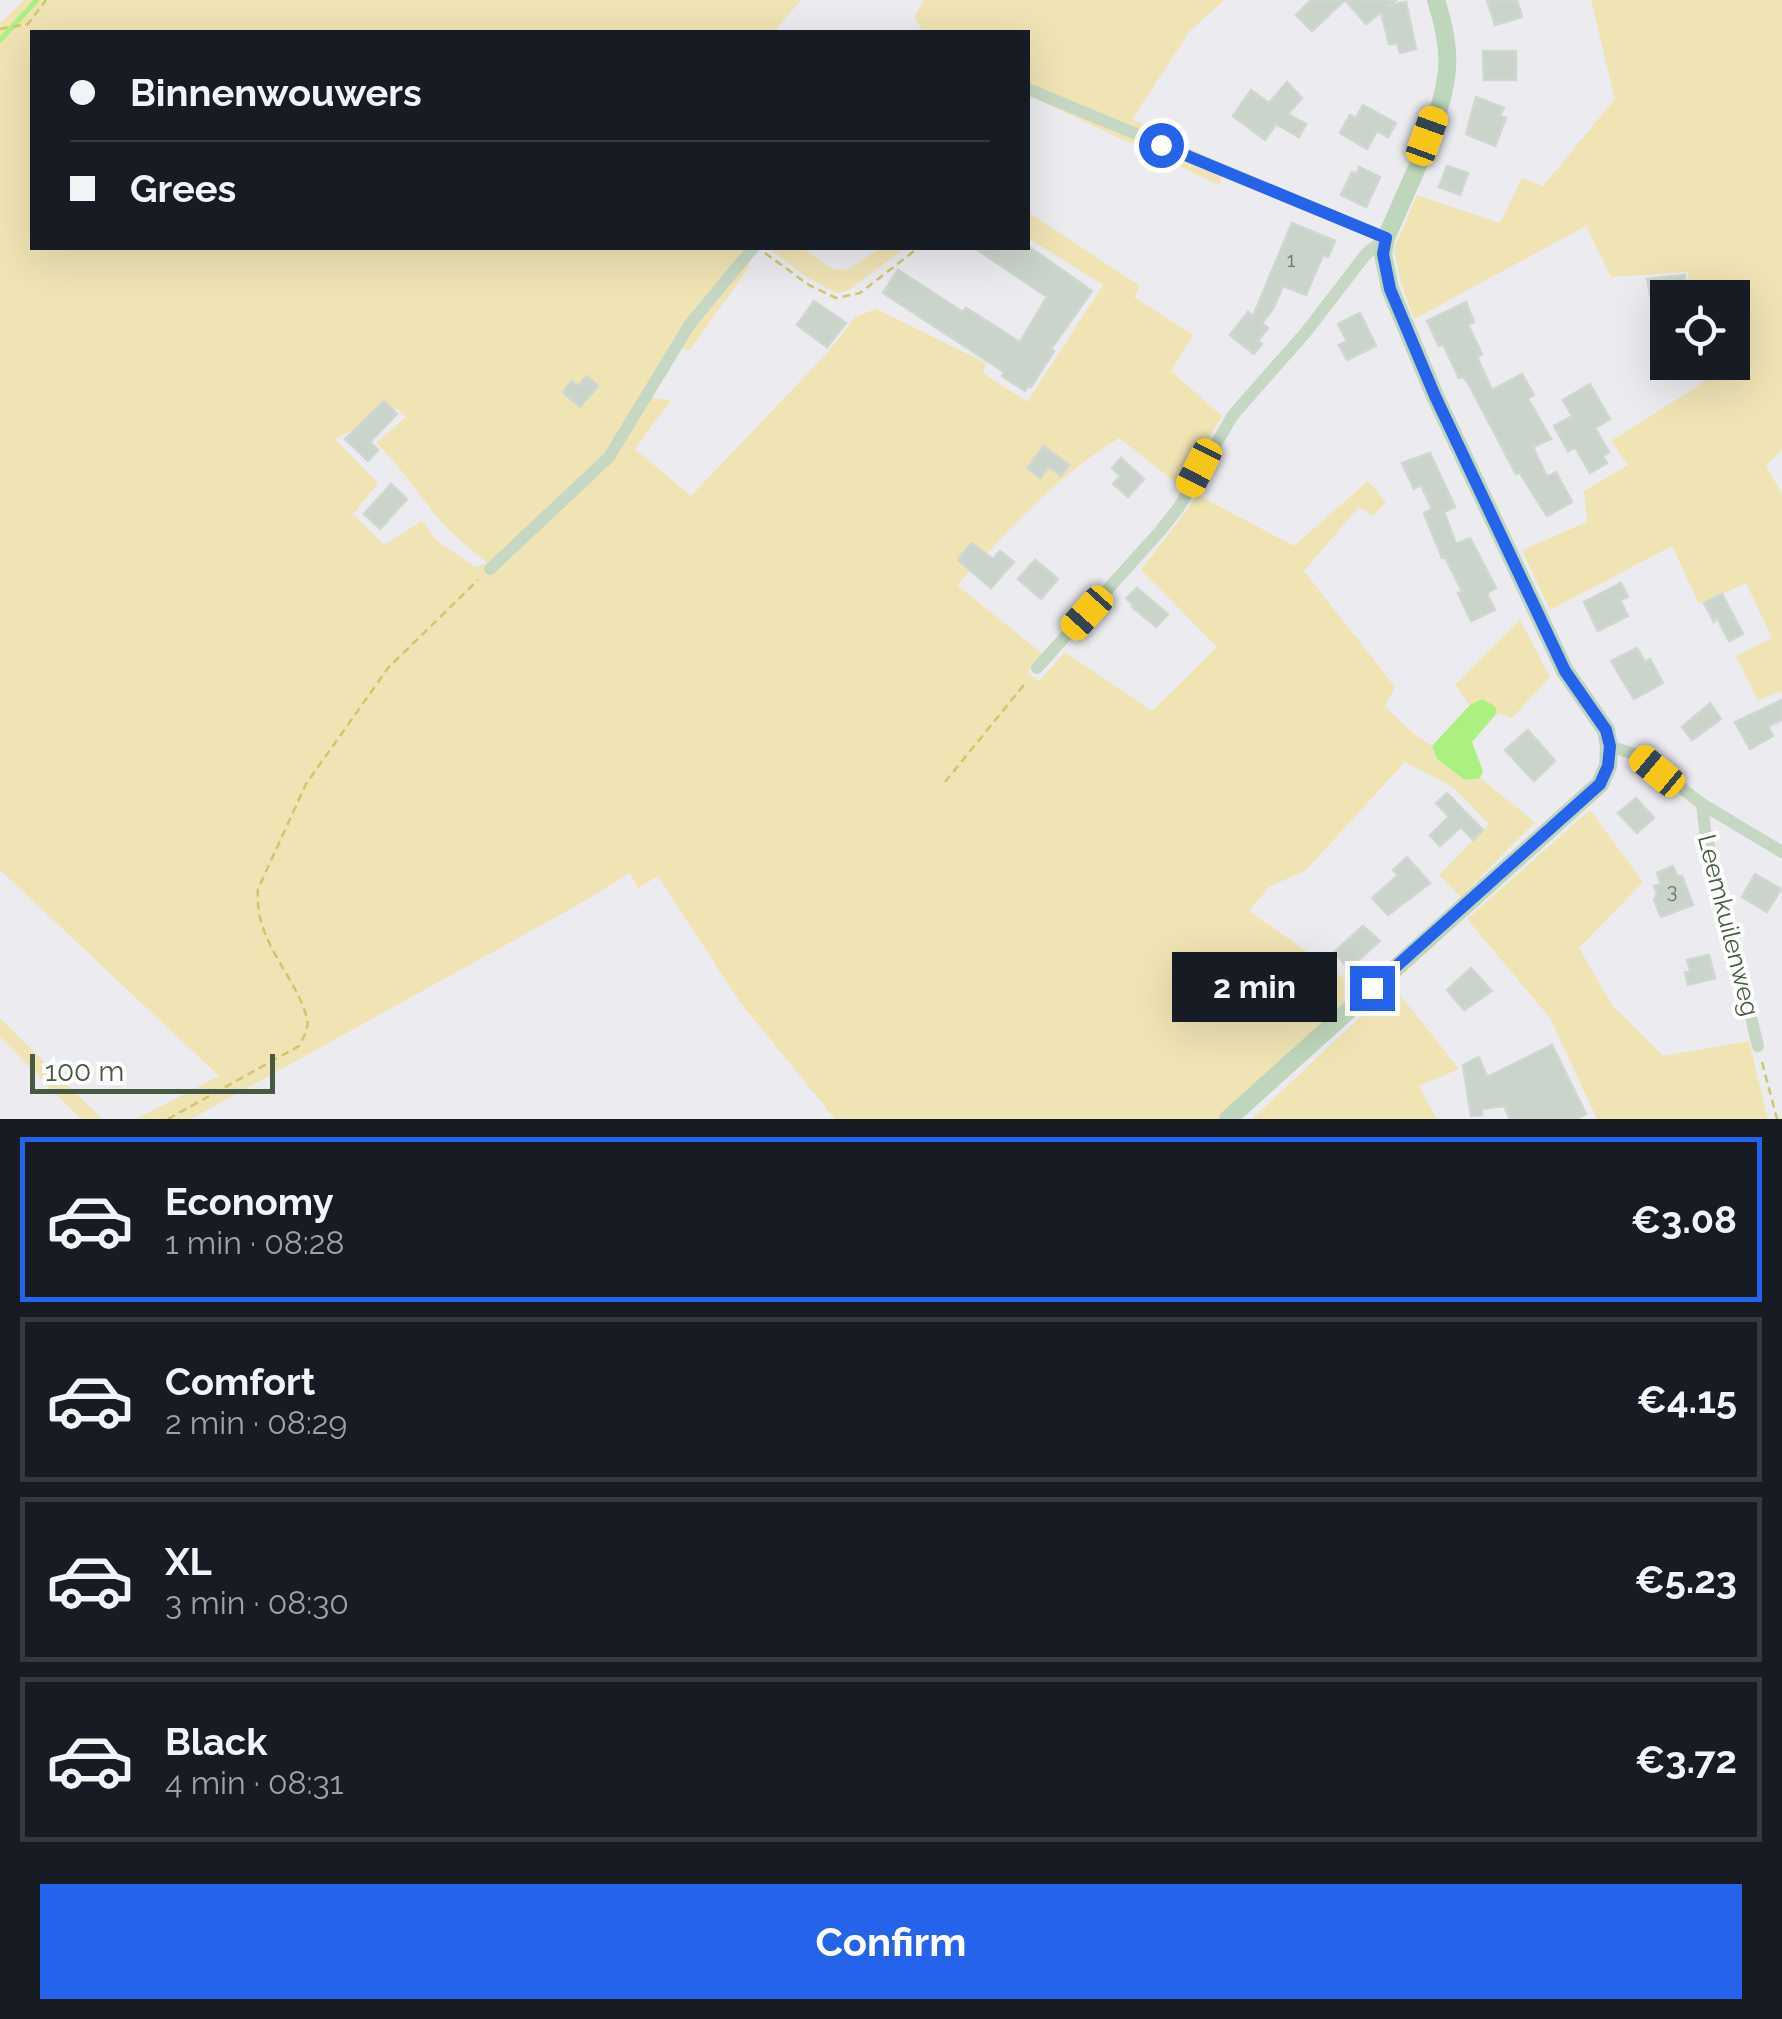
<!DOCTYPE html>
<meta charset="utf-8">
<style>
:root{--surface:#171b24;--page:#242831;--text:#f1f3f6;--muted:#9ea1a6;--line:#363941;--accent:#2563eb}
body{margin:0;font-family:Raleway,sans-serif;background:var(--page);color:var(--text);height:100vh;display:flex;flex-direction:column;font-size:38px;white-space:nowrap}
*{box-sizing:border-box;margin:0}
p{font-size:32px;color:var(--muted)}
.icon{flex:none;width:55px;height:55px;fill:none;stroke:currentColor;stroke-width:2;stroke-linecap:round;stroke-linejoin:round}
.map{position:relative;height:1119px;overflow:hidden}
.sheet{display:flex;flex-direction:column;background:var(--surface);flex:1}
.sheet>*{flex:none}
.top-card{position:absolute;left:30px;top:30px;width:1000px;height:220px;border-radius:0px;box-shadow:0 10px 40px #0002;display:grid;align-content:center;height:220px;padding:0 40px;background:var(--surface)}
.tools{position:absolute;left:1650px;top:280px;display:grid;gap:20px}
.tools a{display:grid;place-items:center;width:100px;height:100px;border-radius:0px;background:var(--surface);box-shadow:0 10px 40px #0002;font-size:50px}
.scale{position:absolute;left:30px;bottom:25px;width:245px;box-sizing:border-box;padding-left:10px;border:5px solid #465943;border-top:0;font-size:28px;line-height:35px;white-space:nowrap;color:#465943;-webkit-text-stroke:8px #fff;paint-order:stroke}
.end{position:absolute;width:45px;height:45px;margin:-22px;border:12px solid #2563eb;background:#fff;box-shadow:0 0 0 5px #fff}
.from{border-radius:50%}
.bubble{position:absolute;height:70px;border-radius:0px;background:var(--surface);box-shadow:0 10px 40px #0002;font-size:32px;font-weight:700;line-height:70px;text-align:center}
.car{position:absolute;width:30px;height:60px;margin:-30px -15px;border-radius:12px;box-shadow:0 0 8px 2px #0007;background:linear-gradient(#f5c518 24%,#345 0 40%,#f5c518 0 76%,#345 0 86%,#f5c518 0)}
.top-card b{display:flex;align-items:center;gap:35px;height:95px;font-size:38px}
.top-card b+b{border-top:2px solid var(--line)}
.top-card i{width:25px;height:25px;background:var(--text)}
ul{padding:18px 0 0;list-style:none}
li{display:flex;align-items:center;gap:30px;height:165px;margin:0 20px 15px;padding:0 20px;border:5px solid var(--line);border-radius:0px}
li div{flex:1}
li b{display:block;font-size:38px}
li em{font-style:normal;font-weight:700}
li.on{border-color:var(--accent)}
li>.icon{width:90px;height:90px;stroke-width:1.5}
.cta{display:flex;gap:20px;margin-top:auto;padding:20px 40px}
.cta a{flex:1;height:115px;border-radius:0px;background:var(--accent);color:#fff;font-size:40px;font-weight:700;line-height:115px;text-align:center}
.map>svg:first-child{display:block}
.green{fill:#f0e4b5;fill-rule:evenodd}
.water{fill:#abf080}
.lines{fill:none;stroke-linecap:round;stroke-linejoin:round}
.stream{stroke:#abf080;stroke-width:5}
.building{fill:#cbd4cb;stroke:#cfd8d0;stroke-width:2.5}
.path{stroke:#cfc76c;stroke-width:2.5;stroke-dasharray:8 5;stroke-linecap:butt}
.street{stroke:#c6d7c3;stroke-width:12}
.secondary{stroke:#bed6bc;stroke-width:18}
.route{stroke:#2563eb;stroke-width:12}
.labels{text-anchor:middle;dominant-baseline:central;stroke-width:8;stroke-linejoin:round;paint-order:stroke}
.number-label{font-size:20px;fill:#677865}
.street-label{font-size:25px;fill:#465943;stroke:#fff}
</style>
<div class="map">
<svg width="1782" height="1119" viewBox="0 0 1782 1119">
<rect width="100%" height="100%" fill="#ecebef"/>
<!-- green -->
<path class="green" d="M24,0H801L774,32H32V248H748L741,256L750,266L689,351L677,345L647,398L671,400L635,449L691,496L828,352L855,317L876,309L986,363L983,373L1027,402L1103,285L1028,238V212L1140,286L1134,297L1193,335L1171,371L1222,416L1180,486L1119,438C1055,477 1008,531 957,585L1044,655L1027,673L1039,681L1065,652L1152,711L1217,647L1141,570L1198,495L1294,546L1368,481L1386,502L1373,516L1359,507L1304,571L1395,687L1385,706L1411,732L1432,746L1437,759L1465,780L1480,778L1535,822L1461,897L1439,875L1489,824L1453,787L1405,762L1305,871L1270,886L1249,911L1361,990L1217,1119H835L739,1001L658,876L638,888L630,873L576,906L191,1119H136L219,1076L0,870V23ZM396,408L406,417L376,443C403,468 420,498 444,525C458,540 473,550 487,563L475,567L437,541L422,521L384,545L353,514L378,483L335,439Z
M924,0H1224L1190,31L1132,119L1227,167L1219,185L1028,95V32H923L914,17Z
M1591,0H1782V449L1766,466L1782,494V694L1780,691L1758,701L1736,656L1772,638L1746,583L1699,604L1672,546L1550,610L1522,550L1587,522L1584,491L1628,465L1611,441L1704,382L1691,363L1732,362V298L1690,297L1688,272L1611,277L1586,226L1414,319L1401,283L1394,249L1417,195L1500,223L1522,178L1543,186L1615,99Z
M769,248H802L833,269L847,270L880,248H905L849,290L837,293L806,277Z
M1520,620L1550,677L1512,718L1497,713L1495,706L1482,699L1470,705L1455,685Z
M1590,810L1643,882L1579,948L1612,1005L1663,1056L1749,1041L1768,1119H1597L1550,1018L1467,919Z
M1393,986L1459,1069L1419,1086L1437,1119H1252Z
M0,1018L102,1119H81L0,1037Z"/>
<!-- water -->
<path class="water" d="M1482,699L1495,706L1497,713L1472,742L1483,771L1480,778L1465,780L1437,759L1432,746L1470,705Z"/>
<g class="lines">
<!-- stream -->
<path class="stream" d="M0,40L37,0"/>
</g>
<!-- building -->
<path class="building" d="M1311,0H1345L1312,31L1296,15Z
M1345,0H1396L1390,5L1406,2L1416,49L1400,53L1397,43L1389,44L1381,12L1366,24Z
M1487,0H1517L1522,17L1495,25Z
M1483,51H1516V80H1484Z
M1287,82L1302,98L1288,114L1306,124L1299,137L1276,124L1265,140L1233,116L1251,90L1269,103Z
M1476,97L1504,108L1500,116L1506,118L1495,146L1466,134Z
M1363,105L1396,123L1388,137L1377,131L1367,149L1340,133L1350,115L1356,118Z
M1447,166L1468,173L1460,195L1439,187Z
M1359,167L1380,177L1366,207L1341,195L1352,172L1357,174Z
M1292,223L1335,241L1328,257L1323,255L1306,295L1283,286L1273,309L1262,323L1268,328L1258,341L1262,344L1254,354L1230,335L1248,312L1253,316Z
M975,248H1031L1092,291L1051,349L1054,351L1031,387L1029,385L1025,391L1002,376L1004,372L883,293L898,270L963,312L966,308L1020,342L1047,297Z
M1685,275L1686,291L1650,295L1647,279Z
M814,301L846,323L827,347L797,325Z
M1466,302L1474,322L1468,325L1482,354L1477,357L1492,390L1522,374L1534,395L1528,399L1551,439L1533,447L1547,477L1556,472L1572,502L1547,516L1519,472L1516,474L1468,383L1463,377L1459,378L1443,344L1439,346L1427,321Z
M1360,313L1376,346L1347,360L1339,345L1347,341L1338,324Z
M587,376L598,386L580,407L563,392L572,381L578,386Z
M1590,384L1610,419L1595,428L1609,452L1603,456L1607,463L1590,473L1575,447L1568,451L1554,426L1572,416L1563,400Z
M384,401L397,414L370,442L378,450L368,461L345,439Z
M1044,446L1069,465L1061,476L1049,467L1040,478L1027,468Z
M1430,453L1455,507L1444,512L1456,544L1470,538L1496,588L1487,593L1495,610L1471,621L1458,593L1462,591L1445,557L1442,558L1424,513L1432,509L1421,485L1414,489L1402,463Z
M1121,458L1144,479L1128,497L1113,484L1120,476L1112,468Z
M391,484L407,499L380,529L364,514Z
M971,543L993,559L1000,551L1014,562L991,588L958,560Z
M1035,560L1058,579L1041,599L1018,579Z
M1621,583L1628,597L1620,600L1628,616L1598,631L1584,602Z
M1137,588L1168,614L1156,627L1132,607L1133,605L1126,598Z
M1722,594L1743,634L1729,641L1717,618L1714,622L1704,603Z
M1637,648L1645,662L1650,659L1663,683L1634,699L1611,661Z
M1782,700V720L1768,726L1773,736L1750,749L1735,722Z
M1710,703L1721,719L1692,740L1682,727Z
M1528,730L1555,761L1534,781L1505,750Z
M1447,793L1483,830L1473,840L1461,827L1440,846L1430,835L1449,817L1436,803Z
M1636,798L1654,818L1637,833L1618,813Z
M1407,857L1430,883L1388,915L1372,898L1398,875L1393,870Z
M1673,866L1678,877L1682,876L1693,905L1661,917L1654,900L1657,894L1654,886L1661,884L1657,873Z
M1755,874L1781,889L1767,912L1742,897Z
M1363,926L1380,941L1349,969L1334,952Z
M1709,955L1715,978L1688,985L1685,972L1690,971L1687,960Z
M1471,968L1492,991L1464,1010L1447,990Z
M1552,1045L1586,1114L1576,1119H1510L1504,1106L1482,1109V1115L1471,1116L1463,1065L1479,1057L1487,1077Z"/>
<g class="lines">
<!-- path -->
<path class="path" d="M0,29L28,24L46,0
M765,253L809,285L836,298L860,293L918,248
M945,782L1027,681
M1762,1062L1777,1119
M168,1119L299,1046C305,1035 310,1027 306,1015C293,972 254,941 258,889L306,784L388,668L478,580"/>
<!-- street -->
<path class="street" d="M1028,89L1386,238
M490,569L609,457L690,324L753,248
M1037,668L1161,530L1179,507L1233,415L1306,332L1366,254L1386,238
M1609,746L1640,756L1702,804L1782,852
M1702,804L1705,830L1758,1046"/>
<!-- secondary -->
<path class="secondary" d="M1228,1119L1600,784L1608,766L1609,746L1606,730L1565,671L1435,396L1390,289L1383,254L1386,238C1406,190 1443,120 1447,69C1449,46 1443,22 1436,0"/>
</g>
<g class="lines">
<!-- route -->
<path class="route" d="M1161,145L1386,238L1383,254L1390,289L1435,396L1565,671L1606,730L1610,746L1608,766L1600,784L1372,988"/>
</g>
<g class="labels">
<!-- number labels -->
<g class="number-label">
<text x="1291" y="260">1</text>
<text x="1672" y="891">3</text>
</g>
<!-- street labels -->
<g class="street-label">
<text transform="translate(1729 925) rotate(76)">Leemkuilenweg</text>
</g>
</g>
</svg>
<div class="tools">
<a><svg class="icon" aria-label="locate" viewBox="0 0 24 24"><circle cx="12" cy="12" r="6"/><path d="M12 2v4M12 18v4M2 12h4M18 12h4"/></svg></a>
</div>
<div class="scale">100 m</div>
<i class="end from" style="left:1161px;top:145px"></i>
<i class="end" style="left:1372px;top:988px"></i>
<div class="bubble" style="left:1172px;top:952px;width:165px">2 min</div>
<i class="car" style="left:1427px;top:136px;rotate:20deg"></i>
<i class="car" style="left:1199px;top:468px;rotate:207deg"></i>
<i class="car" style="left:1087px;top:613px;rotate:222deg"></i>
<i class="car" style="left:1657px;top:771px;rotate:310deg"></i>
<div class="top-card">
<b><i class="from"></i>Binnenwouwers</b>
<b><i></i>Grees</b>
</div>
</div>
<section class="sheet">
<ul>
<li class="on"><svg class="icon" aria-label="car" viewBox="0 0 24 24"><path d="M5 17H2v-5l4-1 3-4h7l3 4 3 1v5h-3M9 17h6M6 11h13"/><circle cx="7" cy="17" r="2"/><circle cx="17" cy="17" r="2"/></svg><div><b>Economy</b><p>1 min · 08:28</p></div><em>€3.08</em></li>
<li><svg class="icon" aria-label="car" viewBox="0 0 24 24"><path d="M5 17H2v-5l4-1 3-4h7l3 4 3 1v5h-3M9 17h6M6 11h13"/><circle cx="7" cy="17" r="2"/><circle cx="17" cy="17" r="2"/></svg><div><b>Comfort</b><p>2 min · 08:29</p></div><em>€4.15</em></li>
<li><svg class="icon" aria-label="car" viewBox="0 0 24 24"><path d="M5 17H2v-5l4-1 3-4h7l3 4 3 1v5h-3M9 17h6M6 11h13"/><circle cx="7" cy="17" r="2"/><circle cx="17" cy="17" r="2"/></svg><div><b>XL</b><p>3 min · 08:30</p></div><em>€5.23</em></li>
<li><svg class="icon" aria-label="car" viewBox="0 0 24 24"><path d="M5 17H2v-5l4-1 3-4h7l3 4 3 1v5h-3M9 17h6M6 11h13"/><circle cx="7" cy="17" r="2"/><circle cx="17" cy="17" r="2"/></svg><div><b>Black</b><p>4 min · 08:31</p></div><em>€3.72</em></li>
</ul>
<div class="cta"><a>Confirm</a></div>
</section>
